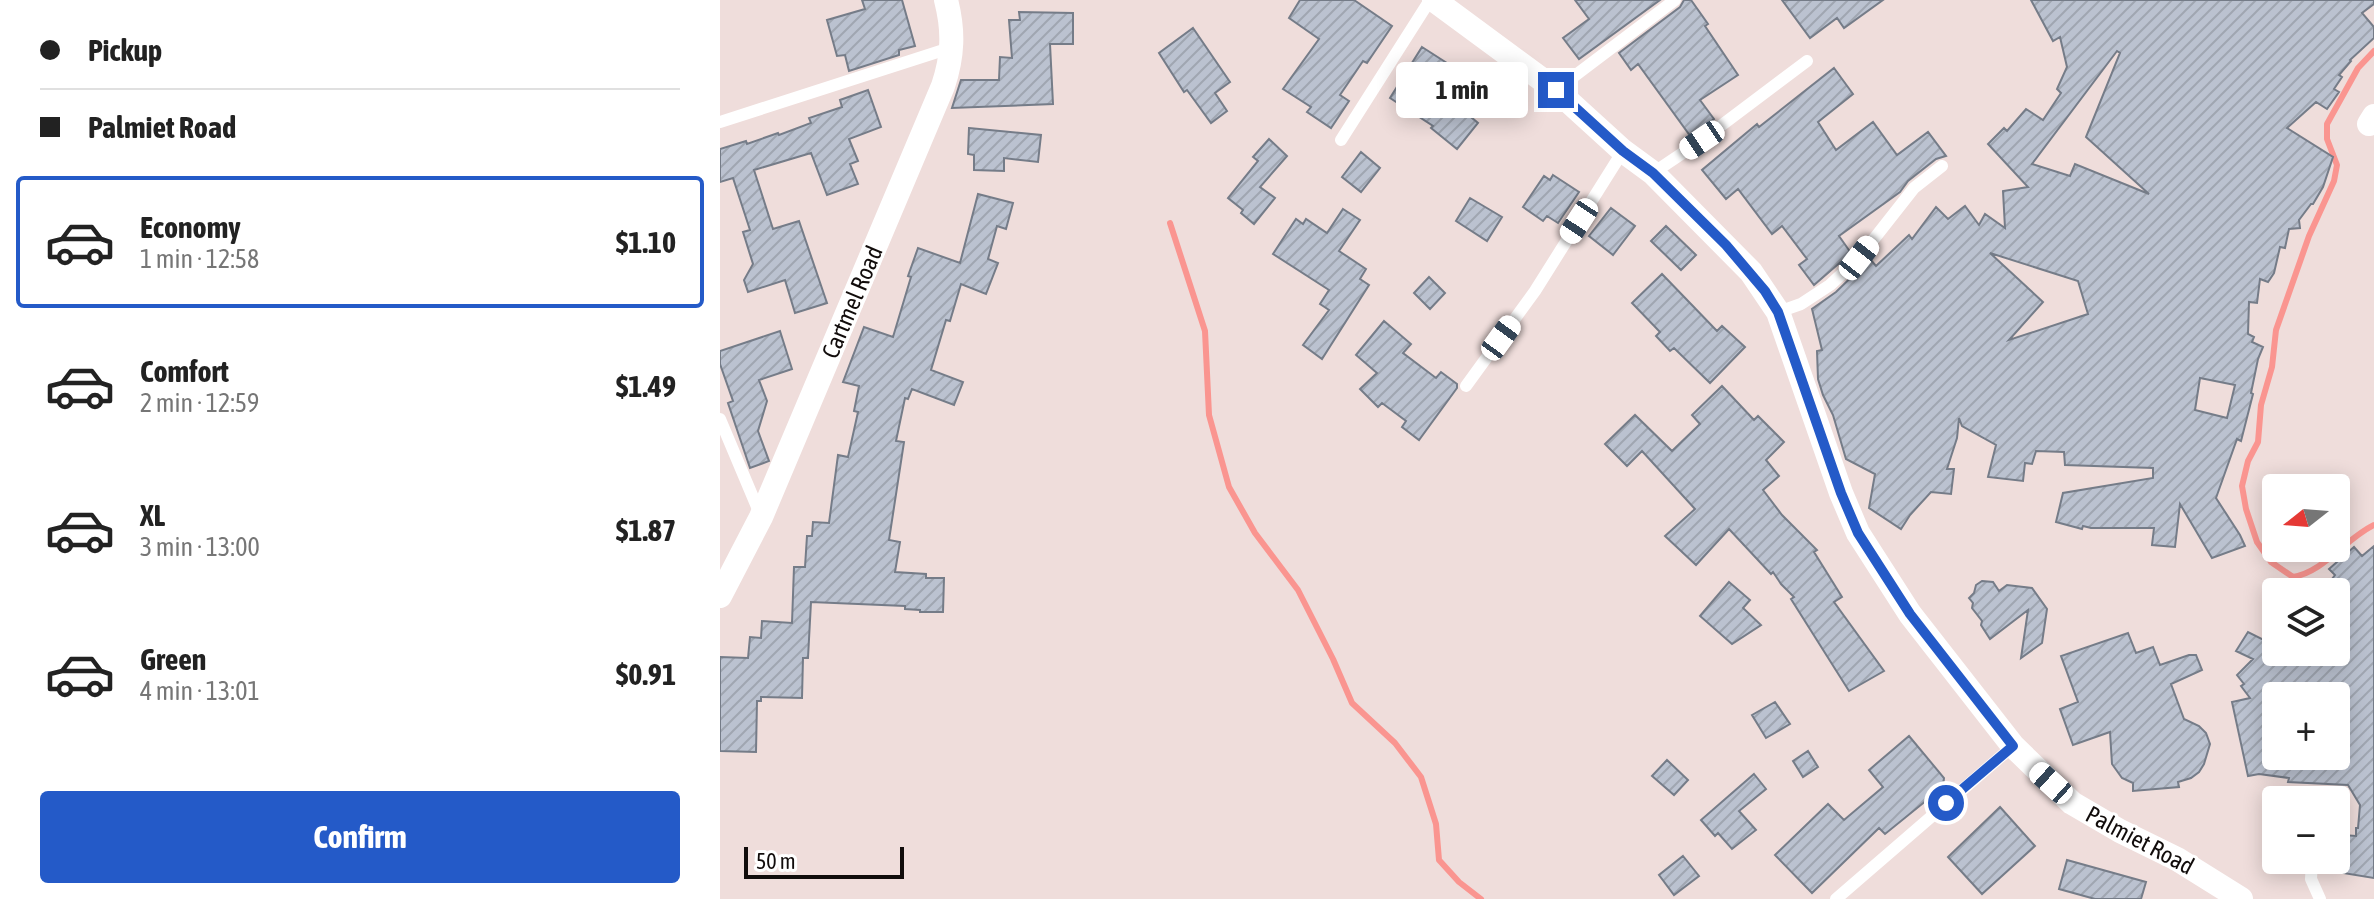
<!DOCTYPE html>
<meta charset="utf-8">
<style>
:root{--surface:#fff;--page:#f6f6f6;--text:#222;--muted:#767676;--line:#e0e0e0;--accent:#245ac8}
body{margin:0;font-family:"Asap Condensed",sans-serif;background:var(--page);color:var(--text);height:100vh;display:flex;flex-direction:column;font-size:30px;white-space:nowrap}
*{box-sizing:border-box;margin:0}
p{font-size:26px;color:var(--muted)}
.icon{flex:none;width:44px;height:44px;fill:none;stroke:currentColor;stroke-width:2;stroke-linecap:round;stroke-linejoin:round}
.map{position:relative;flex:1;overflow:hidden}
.details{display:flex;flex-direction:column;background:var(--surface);width:720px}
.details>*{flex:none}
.banner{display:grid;align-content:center;height:176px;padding:0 40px;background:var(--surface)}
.needle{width:52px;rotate:253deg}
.controls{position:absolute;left:1542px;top:474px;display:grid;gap:16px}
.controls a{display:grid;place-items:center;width:88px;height:88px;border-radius:8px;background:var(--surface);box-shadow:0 4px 20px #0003;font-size:40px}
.scale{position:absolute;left:24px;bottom:20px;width:160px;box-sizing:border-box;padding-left:8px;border:4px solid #110c0b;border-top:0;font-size:22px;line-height:28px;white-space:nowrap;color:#110c0b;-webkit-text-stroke:6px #fff;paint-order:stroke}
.end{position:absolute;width:36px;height:36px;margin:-18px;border:10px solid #245ac8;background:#fff;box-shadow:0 0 0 4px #fff}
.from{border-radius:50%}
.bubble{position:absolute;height:56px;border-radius:8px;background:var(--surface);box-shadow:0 4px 20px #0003;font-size:26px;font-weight:700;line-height:56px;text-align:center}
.car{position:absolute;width:24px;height:48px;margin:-24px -12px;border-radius:10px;box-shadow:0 0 6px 2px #0007;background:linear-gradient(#fff 24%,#345 0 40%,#fff 0 76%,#345 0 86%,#fff 0)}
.banner b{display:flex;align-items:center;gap:28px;height:76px;font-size:30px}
.banner b+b{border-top:2px solid var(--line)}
.banner i{width:20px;height:20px;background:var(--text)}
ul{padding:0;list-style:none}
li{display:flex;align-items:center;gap:24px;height:132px;margin:0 16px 12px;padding:0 24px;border:4px solid transparent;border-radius:8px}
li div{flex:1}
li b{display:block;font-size:30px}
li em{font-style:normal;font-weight:700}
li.active{border-color:var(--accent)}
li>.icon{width:72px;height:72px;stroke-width:1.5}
.primary-button{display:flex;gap:16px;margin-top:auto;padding:16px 40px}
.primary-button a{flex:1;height:92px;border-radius:8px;background:var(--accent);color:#fff;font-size:32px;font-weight:700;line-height:92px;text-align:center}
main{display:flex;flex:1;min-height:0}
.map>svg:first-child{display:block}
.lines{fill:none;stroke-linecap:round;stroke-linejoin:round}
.stream{stroke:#fa9590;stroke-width:6}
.building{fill:url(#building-hatch);stroke:#757c88;stroke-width:2;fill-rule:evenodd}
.service{stroke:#fff;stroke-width:12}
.minor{stroke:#fff;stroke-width:24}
.route{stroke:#245ac8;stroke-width:10}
.labels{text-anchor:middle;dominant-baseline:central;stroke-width:6;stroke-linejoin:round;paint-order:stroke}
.street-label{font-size:24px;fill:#110c0b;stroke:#fff}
</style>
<main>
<section class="details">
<div class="banner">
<b><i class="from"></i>Pickup</b>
<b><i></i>Palmiet Road</b>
</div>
<ul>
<li class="active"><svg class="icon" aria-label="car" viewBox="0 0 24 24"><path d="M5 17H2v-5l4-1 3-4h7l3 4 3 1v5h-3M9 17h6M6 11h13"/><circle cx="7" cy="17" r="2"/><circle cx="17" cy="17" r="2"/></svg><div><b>Economy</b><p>1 min · 12:58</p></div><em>$1.10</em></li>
<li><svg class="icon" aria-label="car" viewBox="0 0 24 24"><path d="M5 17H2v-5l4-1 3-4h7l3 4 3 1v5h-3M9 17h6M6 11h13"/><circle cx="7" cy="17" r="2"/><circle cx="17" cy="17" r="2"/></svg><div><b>Comfort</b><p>2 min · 12:59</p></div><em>$1.49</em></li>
<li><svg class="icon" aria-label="car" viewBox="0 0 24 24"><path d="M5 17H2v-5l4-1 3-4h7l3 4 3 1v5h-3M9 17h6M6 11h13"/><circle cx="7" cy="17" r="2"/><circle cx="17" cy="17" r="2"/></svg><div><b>XL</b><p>3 min · 13:00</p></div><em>$1.87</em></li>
<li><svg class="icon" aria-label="car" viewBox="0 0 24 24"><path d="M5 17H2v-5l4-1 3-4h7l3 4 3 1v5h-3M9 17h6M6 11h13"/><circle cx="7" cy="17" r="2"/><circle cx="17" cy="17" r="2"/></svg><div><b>Green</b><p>4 min · 13:01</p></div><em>$0.91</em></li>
</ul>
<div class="primary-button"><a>Confirm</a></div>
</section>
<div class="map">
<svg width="1654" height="899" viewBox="0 0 1654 899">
<defs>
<pattern id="building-hatch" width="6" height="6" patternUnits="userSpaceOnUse" patternTransform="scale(2)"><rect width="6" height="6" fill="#bbc2d0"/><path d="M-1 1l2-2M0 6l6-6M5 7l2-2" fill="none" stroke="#a0a6b1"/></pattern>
</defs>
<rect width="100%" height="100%" fill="#efdddb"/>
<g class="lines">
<!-- stream -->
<path class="stream" d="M1654,51L1638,68L1607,124V139L1617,165L1614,181L1589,236L1556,330L1552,367L1541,405L1538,442L1528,461L1522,486L1526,509L1537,542L1551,562L1573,577C1604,572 1625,539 1654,525
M450,223L485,331L489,415L509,487L535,533L578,590L613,659L632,703L675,743L701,777L716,824L719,860L739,882L761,899"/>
</g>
<!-- building -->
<path class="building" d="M142,0H182L195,46L179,50V55L129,71L125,55L117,56L107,20L145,9Z
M580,0H634L672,26L647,63L643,61L620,95L629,101L611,128L587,112L591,107L563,89L599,39L569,18Z
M855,0H940L859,59L843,38L869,19Z
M964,0H971L988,24L985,26L1018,75L980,100L994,119L971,137L918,64L911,70L899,53L960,7Z
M1062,0H1163L1124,28L1117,18L1090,38Z
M1311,0H1654V4L1642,13L1654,27V38L1630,60L1631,61L1619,75L1622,77L1614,89L1619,92L1607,109L1596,102L1567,128L1613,157L1603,187L1593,204H1591L1579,220L1580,228L1569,229L1565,248L1560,247L1554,273L1548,282L1540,279L1537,303L1529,302L1528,334L1534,337L1532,342L1543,347L1538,359L1531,393L1533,394L1521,441L1517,439L1496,498L1520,535L1525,546L1492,558L1460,504L1455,547L1432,545L1434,528H1371L1363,526L1362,529L1336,522L1343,493L1433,478V468L1345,465L1344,452L1316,451L1312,464L1305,463L1303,481L1268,477L1276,445L1242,426L1239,418L1237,438L1227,469H1234L1231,494L1211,492L1190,515L1181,529L1149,508L1155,474L1126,459L1113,415L1103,395L1098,379L1097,351L1102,350L1092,309L1116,292L1150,259L1156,266L1189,235L1192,239L1216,207L1228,219L1245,206L1259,225L1265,214L1285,228L1283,191L1308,187L1268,144L1284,128L1287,131L1306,109L1323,120L1341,93L1337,89L1347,67L1340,37L1333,41ZM1397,51L1400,53L1366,137L1429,194L1355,164L1350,176L1312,164ZM1270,253L1358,281L1368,314L1289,340L1323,302ZM1480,378L1515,385L1507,418L1475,410Z
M299,12L353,13V44H330L333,104L232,108L241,80H279L280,57L292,58L289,20H300Z
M473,28L510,82L495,93L507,111L491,123L467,90L464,92L439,53Z
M702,47L730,65L715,87L758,123L737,149L711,128L713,126L670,98Z
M1114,68L1133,94L1098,122L1116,150L1153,122L1177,155L1208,132L1226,156L1216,159L1188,181L1180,192L1119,236L1131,253L1094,285L1079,265L1087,259L1062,226L1052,234L1018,189L1006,199L982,170L1037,124L1039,127Z
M148,90L161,127L129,139L138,161L130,164L138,184L107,195L91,153L34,170L53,229L79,221L107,303L75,313L65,280L28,292L24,280L33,264L23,232L30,230L13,178L0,182V149L26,141L27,144L58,133L59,135L91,123L89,118L122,107L120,100Z
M249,128L321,135L318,162L284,158V171L254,170V155L248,154Z
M549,139L567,156L540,187L555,198L534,224L521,213L523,210L508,198L538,161L533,157Z
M641,152L660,168L641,192L622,177Z
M833,175L859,192L838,223L827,216L823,221L803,207L824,176L830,180Z
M258,194L293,203L286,229L277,226L268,259L278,263L266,294L241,284L230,321L226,320L211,370L243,382L234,405L192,389L188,399L185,398L176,441L184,442L169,540L180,542L175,572L206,574V578H224L223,612H200V610L185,609V606L91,602L88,658H83L82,698L41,697V701H37L36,752L0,751V657L28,658L30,637L41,638L42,621L72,623L74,567H85L87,536H92L93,522L109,523L118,455L128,457L138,412L134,411L139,386L123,382L144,327L173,337L191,277L188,276L198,248L240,263Z
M750,198L782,217L767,241L736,221Z
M891,208L915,226L893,255L869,236Z
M623,209L640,220L619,251L646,269L640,279L649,285L602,359L583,345L609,310L600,304L609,290L553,254L576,219L583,224L586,219L607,233Z
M946,226L976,255L961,270L931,241Z
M942,274L997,331L1002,326L1025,347L990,383L954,348L950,351L936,336L940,332L912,303Z
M709,277L725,293L710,309L694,293Z
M664,321L691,344L683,353L716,378L721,372L737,384V388L699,440L682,427L686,421L662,403L658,407L640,389L657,373L636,355Z
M60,331L72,369L39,380L47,401L38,431L49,461L30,468L8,403L13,401L0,364V351Z
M1002,386L1034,420L1038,416L1064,442L1046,460L1059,476L1043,490L1062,515L1097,550L1094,552L1122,597L1114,602L1164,671L1129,691L1071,599L1074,597L1061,584L1053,572L1051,574L1009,529L976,565L945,536L975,509L922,451L907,466L885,444L915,415L952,451L980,424L972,415Z
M1654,546V878L1623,873L1625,857L1619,856L1623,835L1636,836V828H1638L1640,805L1628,785L1568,782L1569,778L1539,774L1528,776L1512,702L1530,698L1521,686L1524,684L1517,675L1533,659L1516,651L1528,632L1556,646V652H1616V592H1602L1615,575L1609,569L1634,547L1642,556ZM1587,690L1595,696H1616V756H1556V696H1583Z
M1262,581L1273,582L1279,591L1287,585L1312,588L1327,609L1322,643L1301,658L1308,610L1270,639L1261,625L1262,621L1252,608L1253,603L1249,598L1254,593L1256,585Z
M1009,582L1030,600L1023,608L1041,625L1012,644L980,616Z
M1408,633L1416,653L1433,647L1440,665L1469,655H1476L1482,670L1451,684L1464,719L1479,726L1486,733L1490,744L1484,764L1479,772L1471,778L1458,782L1459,787L1413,791V783L1402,778L1392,764L1390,732L1353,745L1340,709L1358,702L1341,656Z
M1055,702L1070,724L1046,738L1032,715Z
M1189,736L1224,778L1223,787L1165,834L1159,828L1092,893L1055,855L1108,804L1124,820L1163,787L1149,770Z
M1088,751L1098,767L1083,777L1073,761Z
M947,760L968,780L954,795L932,776Z
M1034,774L1046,789L1019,811L1036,830L1012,849L998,833L995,836L981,820Z
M1280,807L1315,846L1262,894L1228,857Z
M963,856L979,876L954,895L939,875Z
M1347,860L1426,882L1421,899H1375L1339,889Z"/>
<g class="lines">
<!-- service -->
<path class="service" d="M836,90L955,0
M0,122L233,47
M621,140L710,0
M933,173L982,140L1087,61
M1058,312L1081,304L1110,285L1139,258L1194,188L1222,166
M746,386L815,291L903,151
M0,419L40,514
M1567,797L1580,800
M1592,860L1591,879L1600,899
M1116,899L1293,746"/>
<!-- minor -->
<path class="minor" d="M714,0L836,90L903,151L933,173L1031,272L1058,312L1121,493L1138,533L1190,614L1293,746L1352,803L1400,831L1457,859L1521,899
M1649,124L1654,116
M0,596L41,517L223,86C233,56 234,31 226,0"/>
</g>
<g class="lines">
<!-- route -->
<path class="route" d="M836,90L903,151L933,173L1006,245L1045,291L1058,312L1121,493L1138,533L1190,614L1293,746L1226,803"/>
</g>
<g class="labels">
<!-- street labels -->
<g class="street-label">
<text transform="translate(132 302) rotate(-67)">Cartmel Road</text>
<text transform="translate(1420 840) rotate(28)">Palmiet Road</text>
</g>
</g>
</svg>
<div class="controls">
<a><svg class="needle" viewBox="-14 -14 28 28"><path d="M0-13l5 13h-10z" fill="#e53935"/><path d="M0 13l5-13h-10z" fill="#767676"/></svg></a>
<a><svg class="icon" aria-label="layers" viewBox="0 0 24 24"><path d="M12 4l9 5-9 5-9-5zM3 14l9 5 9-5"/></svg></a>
<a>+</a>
<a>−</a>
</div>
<div class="scale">50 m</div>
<i class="end from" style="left:1226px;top:803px"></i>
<i class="end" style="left:836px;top:90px"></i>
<div class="bubble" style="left:676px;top:62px;width:132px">1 min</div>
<i class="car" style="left:982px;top:140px;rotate:236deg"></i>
<i class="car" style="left:859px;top:221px;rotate:213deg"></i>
<i class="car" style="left:1139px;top:258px;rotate:38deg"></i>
<i class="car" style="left:781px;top:338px;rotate:36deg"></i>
<i class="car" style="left:1331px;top:783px;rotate:312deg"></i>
</div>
</main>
